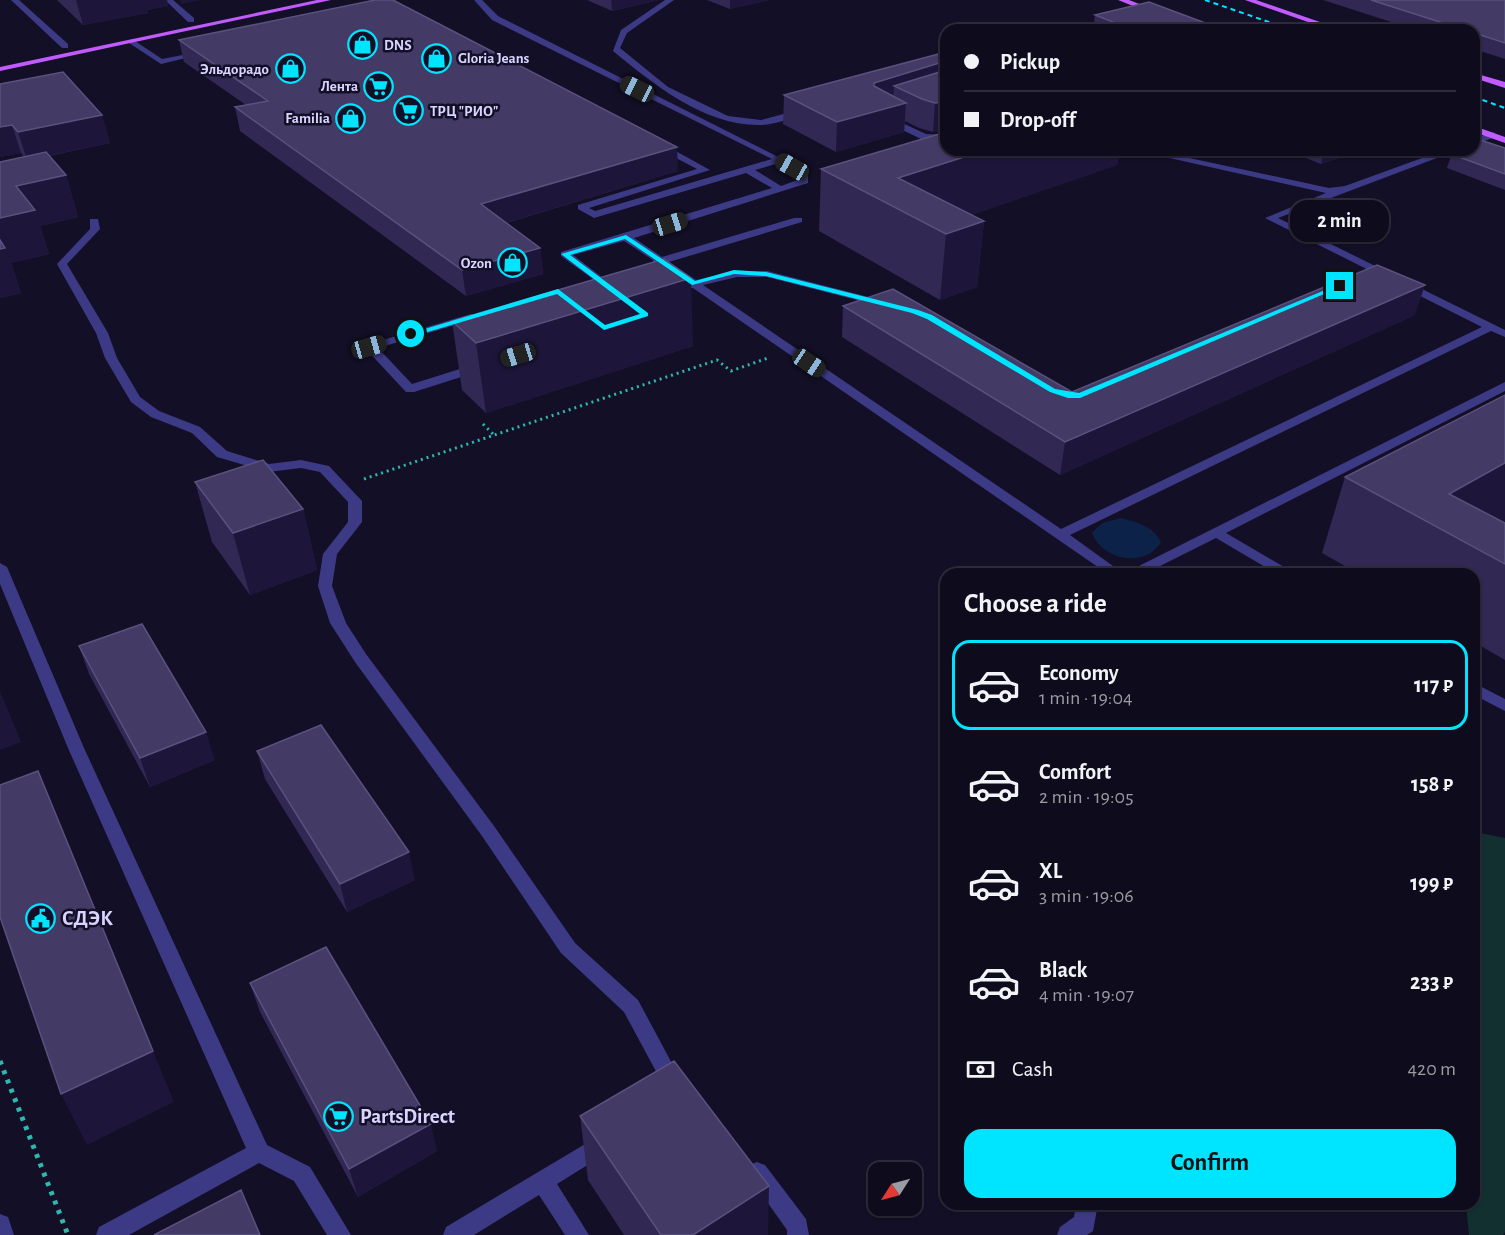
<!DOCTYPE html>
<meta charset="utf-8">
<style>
:root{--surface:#0e0b1c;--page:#171425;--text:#f1f3f6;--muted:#9b9ba3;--line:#2e2b3b;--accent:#00e5ff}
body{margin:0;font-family:"Alegreya Sans",sans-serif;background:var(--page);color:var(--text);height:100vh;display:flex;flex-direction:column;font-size:22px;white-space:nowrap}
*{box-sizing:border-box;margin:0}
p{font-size:20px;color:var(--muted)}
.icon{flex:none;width:33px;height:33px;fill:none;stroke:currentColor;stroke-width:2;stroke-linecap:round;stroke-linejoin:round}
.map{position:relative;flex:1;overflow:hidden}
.side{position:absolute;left:940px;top:568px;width:540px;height:642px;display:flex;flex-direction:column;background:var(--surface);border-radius:18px;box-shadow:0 2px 4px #0004,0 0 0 2px var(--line)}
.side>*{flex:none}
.banner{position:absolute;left:940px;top:24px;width:540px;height:132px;border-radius:18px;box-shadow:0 2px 4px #0004,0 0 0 2px var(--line);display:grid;align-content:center;height:132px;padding:0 24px;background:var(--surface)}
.needle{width:39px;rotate:234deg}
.fabs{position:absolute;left:868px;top:1162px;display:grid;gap:12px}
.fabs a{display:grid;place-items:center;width:54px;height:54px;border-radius:12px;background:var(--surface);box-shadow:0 2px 4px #0004,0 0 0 2px var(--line);font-size:30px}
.end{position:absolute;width:27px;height:27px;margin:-14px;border:8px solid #00e5ff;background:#111;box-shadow:0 0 0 3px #111}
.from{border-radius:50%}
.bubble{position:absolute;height:42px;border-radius:18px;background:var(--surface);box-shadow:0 2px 4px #0004,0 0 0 2px var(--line);font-size:20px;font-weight:700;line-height:42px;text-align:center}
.car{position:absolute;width:18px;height:36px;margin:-18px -9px;border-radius:8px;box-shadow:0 0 4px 2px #0007;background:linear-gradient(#222 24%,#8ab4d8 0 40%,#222 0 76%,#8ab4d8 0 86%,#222 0)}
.banner b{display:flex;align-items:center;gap:21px;height:57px;font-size:22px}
.banner b+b{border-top:2px solid var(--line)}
.banner i{width:15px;height:15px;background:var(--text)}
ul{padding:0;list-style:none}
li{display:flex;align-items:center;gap:18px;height:90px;margin:0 12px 9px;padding:0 12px;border:3px solid transparent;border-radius:18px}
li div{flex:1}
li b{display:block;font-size:22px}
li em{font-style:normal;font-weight:700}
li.on{border-color:var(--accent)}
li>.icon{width:54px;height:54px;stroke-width:1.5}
h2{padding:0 24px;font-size:27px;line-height:72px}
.pay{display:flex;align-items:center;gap:15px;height:66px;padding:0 24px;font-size:22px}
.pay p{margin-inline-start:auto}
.button{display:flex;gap:12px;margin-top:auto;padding:12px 24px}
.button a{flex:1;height:69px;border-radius:18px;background:var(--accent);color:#111;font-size:24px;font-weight:700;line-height:69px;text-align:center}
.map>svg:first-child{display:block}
.green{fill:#12302f}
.water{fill:#0c2248}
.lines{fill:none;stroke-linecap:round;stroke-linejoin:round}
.path-far1{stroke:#2fb8b0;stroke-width:3;stroke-dasharray:2 4;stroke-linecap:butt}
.path{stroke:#2fb8b0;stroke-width:5;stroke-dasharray:4 6;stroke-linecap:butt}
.lane{fill:#3d3a85;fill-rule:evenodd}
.street{fill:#3d3a85;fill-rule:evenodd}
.primary{fill:#c25bff;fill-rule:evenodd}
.rail{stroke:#00e5ff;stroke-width:2;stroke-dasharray:5 4;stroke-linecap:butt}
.wall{fill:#312854}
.shaded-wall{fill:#1d163a}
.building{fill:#433a66;stroke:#5a527e;stroke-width:1.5}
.route{fill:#00e5ff}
.labels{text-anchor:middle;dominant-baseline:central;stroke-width:5;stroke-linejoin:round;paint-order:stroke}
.far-poi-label{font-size:15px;font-weight:bold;fill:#d9d4ff;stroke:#130f26;text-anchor:end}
.near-poi-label{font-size:21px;font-weight:bold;fill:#d9d4ff;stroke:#130f26;text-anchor:start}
</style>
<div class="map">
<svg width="1505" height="1235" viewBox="0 0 1505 1235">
<rect width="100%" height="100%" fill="#130f26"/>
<!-- green -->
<path class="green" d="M1475,832L1505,838V1232L1503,1235H1469L1466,1205L1474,1204Z"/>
<!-- water -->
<path class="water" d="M1121,518C1139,523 1153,526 1161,542C1145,569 1102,560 1092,533L1102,523Z"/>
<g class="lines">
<!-- path-far1 -->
<path class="path-far1" d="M483,424L493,434
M364,479L717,360L731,371L768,358"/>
<!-- path -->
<path class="path" d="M0,1061L68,1235"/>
<!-- lane -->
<path class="lane" d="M11,0H19L68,44V48H62Z
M165,0H173L194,18V22H188Z
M474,0H482L498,16L808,172V183L634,238L662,257L794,218H802V222L669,262L696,280L737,271H767L888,302V306L884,307L767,277H737L703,285L1061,529L1482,327L1265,218L1326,193L1134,150H1152L1329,188L1345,186L1444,150H1458L1278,218L1505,330V337L1491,331L1070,535L1124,574H1108L693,288H685L684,286L686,283L659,265L653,264V260L624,241L573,255L616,288V292L612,293L561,256V252L772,188L746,173L594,218L578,209V205L697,169L657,148V144H663L710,170L589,208L595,211L772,159L492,20ZM779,163L800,175V179L781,186L755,170Z
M665,0H674L627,33L620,48L668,87L728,116L761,120L802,109L806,112L805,114C791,118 774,125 760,125C705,126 653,84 613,51L621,30Z
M132,39L162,59L203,51L207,53L161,64L129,43L128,41Z
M887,116L926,134L946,135V141L921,139L884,121L883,119Z
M1492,132L1495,133V137L1474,145V139Z
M90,219H98L100,229L67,264L108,333L117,358L140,397L159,411L200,427L227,451L269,464L301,460L329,466L362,501V522L337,554L332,586L346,623L366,654L494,826L575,943L638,1000L683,1084L680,1090L673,1093L666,1090L624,1012L561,953L482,836L355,662L330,623L318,586L323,554L348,522V502L320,472L301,468L268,472L217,457L192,433L151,417L131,402L105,358L96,333L57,264L90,229Z
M471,314L475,315V319L378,348L412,384L479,363L485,367L483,370L414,392H406L364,347L366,345Z
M1505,382V391L1226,533L1291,571L1293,574H1277L1216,538L1144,574H1127L1129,571Z
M0,563L7,567L84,748L267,1145L310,1167L351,1235H327L294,1181L259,1163L129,1235H96L99,1227L246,1148L68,748L0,584Z
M1474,683L1505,699V711L1474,695Z
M602,1134L610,1137L613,1144L610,1151L557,1184L589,1235H565L539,1195L474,1235H443L446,1227Z
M757,1162L765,1165L806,1219L809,1235H787V1230L746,1172L749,1165Z
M1076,1204H1098L1093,1231L1087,1235H1057L1060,1227L1074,1217Z"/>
<!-- street -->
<path class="street" d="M0,1214L8,1217L14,1235H0Z"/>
<!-- primary -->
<path class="primary" d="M317,0H331L0,71V67Z
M1118,0H1129L1160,12L1153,14Z
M1245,0H1256L1343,30H1331Z
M1474,73L1505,82V88L1474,78Z
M1474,126L1505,137V143L1474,132Z"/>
<!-- rail -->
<path class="rail" d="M1205,0L1292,30
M1474,97L1505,108"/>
</g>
<!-- wall -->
<path class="wall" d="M57,0H167L168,6L147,10L148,13L83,25Z
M587,0H659L612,11Z
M707,0H769L730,9Z
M1323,0H1505V59L1474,49V30H1416Z
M1095,15L1224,30H1093Z
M179,40L678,171L506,223L540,248L543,274L466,296L240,131L235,107L246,105L184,62Z
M946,52V132L945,131L933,132L919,128L905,121L904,132L836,152L783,124L784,95Z
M0,84L102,115L110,143L49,156L66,175L78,217L40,226L49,254L11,263L21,293L0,298V162L24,157L21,153L0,157Z
M1505,148V190L1447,168L1453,150Z
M946,150H1119L1117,165L971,215L984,221L977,287L940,300L819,231L821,169Z
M1286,150H1363L1321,164Z
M843,306L1072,392L1415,315L1060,475L842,337Z
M452,321L693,346L486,413L462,390Z
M1345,477L1505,523V660L1474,642V574H1359L1322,553Z
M195,482L303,509L317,570L250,595L212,542Z
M79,646L215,760L150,787L89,674Z
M257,751L415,880L347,912L265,779Z
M250,983L437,1151L358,1197L260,1012Z
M580,1116L768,1235H624L588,1180Z"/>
<!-- shaded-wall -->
<path class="shaded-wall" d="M76,0H167L168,6L147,10L148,13L83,25Z
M180,0H202L181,4Z
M611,0H659L612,11Z
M730,0H769L730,9Z
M946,61V75L894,86L893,105L872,112L874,83Z
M946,102L945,131L933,132L935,103Z
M906,103L904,132L836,152L837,122Z
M102,115L110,143L27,160L18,132Z
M12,125L21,153L0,157V127Z
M677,147L678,171L485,229L481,204Z
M986,150H1119L1117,165L933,228L898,178Z
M1324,150H1363L1321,164Z
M66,175L78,217L40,226L49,254L11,263L21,293L0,298V218L16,186Z
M984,221L977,287L940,300L946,234Z
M540,248L543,274L466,296L462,270Z
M691,278L693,346L486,413L476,343Z
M1425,285L1415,315L1060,475L1065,442Z
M1505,463V522L1467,544L1449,494Z
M303,509L317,570L250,595L233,533Z
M0,691L21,742L0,750Z
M206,732L215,760L150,787L140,758Z
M38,771L174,1102L87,1145L61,1094Z
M409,852L415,880L347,912L340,884Z
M431,1124L437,1151L358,1197L349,1169Z
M769,1186L768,1235H693Z"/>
<!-- building -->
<path class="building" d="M375,0H393L677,147L481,204L540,248L462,270L235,107L268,101L179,40Z
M1371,0H1505V43L1474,33V30H1465Z
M1149,2L1224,30H1107L1123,26L1095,15Z
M946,52V61L874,83V86L906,103L837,122L784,95Z
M946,70V102L935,103L922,99L894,86Z
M63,72L102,115L18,132L12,125L0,127V84Z
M946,132V150H986L898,178L984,221L946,234L821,169Z
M1474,138L1505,148V174L1451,154L1453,150H1474Z
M46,152L66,175L16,186L35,210L0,218V162Z
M0,240L5,248L0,249Z
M664,259L691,278L476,343L452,321Z
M1377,265L1425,285L1065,442L843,306L893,289L1072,392Z
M1505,395V463L1449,494L1505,523V564L1345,477Z
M263,460L303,509L233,533L195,482Z
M142,624L206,732L140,758L79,646Z
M321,725L409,852L340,884L257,751Z
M38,771L153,1051L61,1094L0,917V785Z
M326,947L431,1124L349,1169L250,983Z
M674,1061L769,1186L693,1235H661L580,1116Z
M241,1190L260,1235H154Z"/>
<!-- route -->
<path class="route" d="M626,235L695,281L734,270L766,272L918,310L932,315L1055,389L1079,393L1337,285L1343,286L1080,398H1068L1050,392L927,319L912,313L766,276L734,274L692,285L625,239L570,255L648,313V316L604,330L557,294L414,336L408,334L558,289L605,325L640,314L561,254Z"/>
<!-- icons -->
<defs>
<symbol id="shop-ring" viewBox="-11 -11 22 22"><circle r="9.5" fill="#130f26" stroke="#00e5ff" stroke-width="1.5"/><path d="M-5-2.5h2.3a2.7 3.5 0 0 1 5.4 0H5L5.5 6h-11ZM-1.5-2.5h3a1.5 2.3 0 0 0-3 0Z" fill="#00e5ff"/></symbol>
<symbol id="supermarket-ring" viewBox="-11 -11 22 22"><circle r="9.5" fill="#130f26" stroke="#00e5ff" stroke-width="1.5"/><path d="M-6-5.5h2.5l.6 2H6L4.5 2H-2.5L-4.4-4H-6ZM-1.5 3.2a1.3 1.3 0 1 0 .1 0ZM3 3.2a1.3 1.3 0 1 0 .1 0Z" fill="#00e5ff"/></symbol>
<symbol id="civic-ring" viewBox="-11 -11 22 22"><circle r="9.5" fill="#130f26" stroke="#00e5ff" stroke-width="1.5"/><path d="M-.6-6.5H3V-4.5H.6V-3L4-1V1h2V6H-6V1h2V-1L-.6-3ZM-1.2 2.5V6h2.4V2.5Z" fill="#00e5ff"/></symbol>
</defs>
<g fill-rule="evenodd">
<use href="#shop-ring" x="346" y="28" width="33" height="33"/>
<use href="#shop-ring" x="420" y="42" width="33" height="33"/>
<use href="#shop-ring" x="274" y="52" width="33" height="33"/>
<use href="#supermarket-ring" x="362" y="70" width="33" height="33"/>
<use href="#supermarket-ring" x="392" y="94" width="33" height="33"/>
<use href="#shop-ring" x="334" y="102" width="33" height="33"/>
<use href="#shop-ring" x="496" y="246" width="33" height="33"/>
<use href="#civic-ring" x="24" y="902" width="33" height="33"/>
<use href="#supermarket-ring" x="322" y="1100" width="33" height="33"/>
</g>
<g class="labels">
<!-- far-poi labels -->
<g class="far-poi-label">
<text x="384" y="45" text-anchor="start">DNS</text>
<text x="458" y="58" text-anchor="start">Gloria Jeans</text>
<text x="269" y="69">Эльдорадо</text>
<text x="358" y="86">Лента</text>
<text x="430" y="111" text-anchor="start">ТРЦ "РИО"</text>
<text x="330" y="118">Familia</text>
<text x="492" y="263">Ozon</text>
</g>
<!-- near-poi labels -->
<g class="near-poi-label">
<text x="62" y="918">СДЭК</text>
<text x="360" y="1116">PartsDirect</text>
</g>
</g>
</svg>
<div class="fabs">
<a><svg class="needle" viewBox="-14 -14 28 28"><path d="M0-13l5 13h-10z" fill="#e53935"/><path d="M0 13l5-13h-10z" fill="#9b9ba3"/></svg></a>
</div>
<i class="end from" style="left:411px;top:334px"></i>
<i class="end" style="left:1340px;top:286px"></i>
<div class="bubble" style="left:1290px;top:200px;width:99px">2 min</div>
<i class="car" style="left:637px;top:89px;rotate:296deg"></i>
<i class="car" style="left:792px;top:167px;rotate:299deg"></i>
<i class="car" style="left:670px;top:224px;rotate:73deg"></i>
<i class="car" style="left:369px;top:347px;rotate:74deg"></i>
<i class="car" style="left:518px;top:355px;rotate:253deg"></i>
<i class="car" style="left:809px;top:363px;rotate:124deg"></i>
<div class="banner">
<b><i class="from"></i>Pickup</b>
<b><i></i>Drop-off</b>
</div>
<section class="side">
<h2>Choose a ride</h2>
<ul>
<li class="on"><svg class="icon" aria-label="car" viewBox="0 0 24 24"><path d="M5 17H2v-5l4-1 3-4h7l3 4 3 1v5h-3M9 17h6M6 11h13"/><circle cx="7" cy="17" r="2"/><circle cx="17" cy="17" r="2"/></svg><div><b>Economy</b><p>1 min · 19:04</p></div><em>117 ₽</em></li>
<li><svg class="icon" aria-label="car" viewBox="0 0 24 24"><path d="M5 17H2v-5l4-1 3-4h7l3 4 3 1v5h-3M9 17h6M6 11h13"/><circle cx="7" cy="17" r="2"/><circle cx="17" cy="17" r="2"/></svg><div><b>Comfort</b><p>2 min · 19:05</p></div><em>158 ₽</em></li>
<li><svg class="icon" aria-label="car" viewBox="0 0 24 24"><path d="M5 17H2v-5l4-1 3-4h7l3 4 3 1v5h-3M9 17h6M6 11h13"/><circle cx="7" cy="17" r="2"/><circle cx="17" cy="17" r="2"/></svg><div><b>XL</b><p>3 min · 19:06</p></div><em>199 ₽</em></li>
<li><svg class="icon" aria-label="car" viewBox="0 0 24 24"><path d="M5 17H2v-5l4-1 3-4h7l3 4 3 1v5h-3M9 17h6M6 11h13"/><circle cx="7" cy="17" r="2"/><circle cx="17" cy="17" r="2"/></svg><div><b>Black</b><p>4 min · 19:07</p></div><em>233 ₽</em></li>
</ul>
<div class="pay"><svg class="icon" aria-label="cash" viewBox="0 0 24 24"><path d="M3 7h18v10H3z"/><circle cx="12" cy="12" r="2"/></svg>Cash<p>420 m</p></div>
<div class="button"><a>Confirm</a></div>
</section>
</div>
